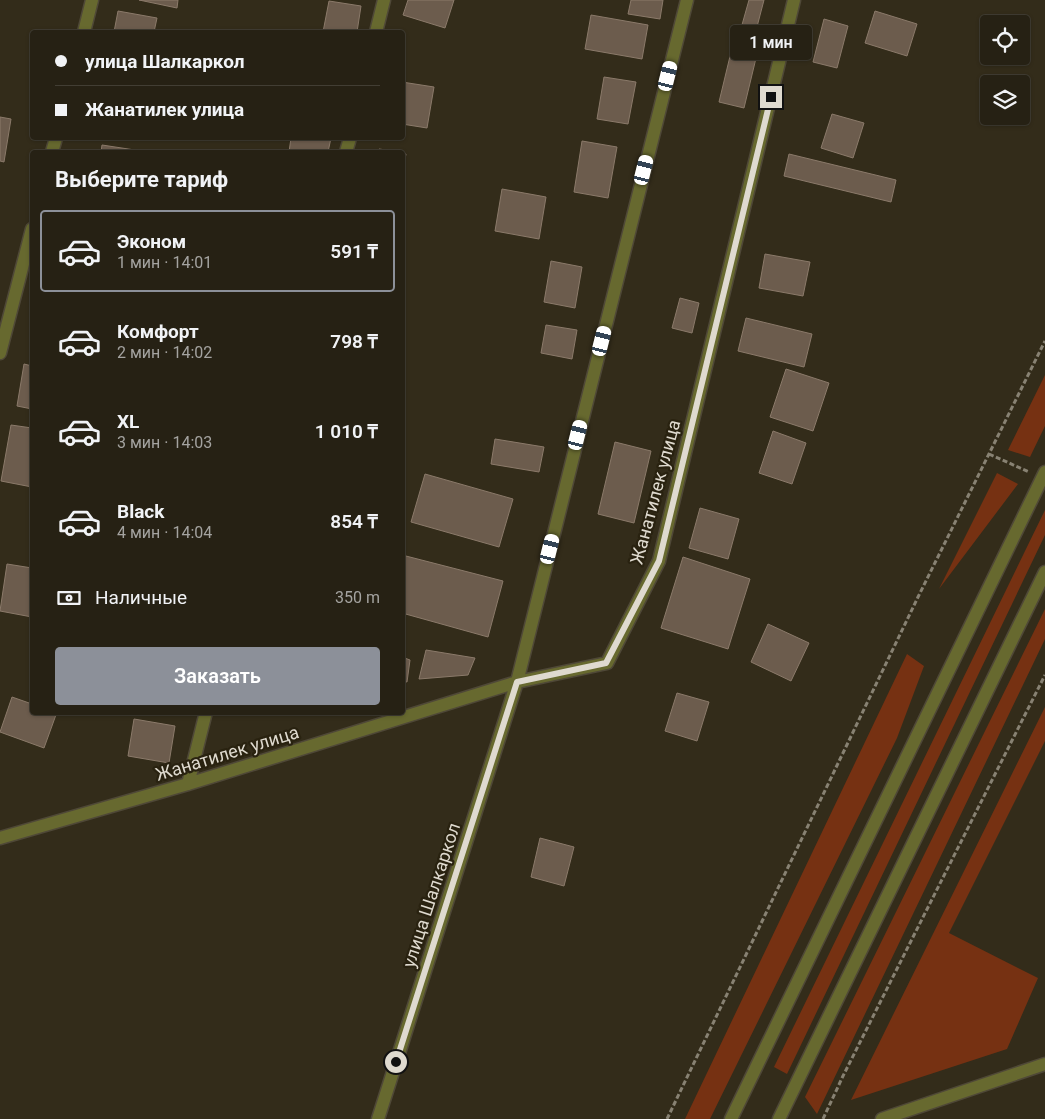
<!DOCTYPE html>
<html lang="ru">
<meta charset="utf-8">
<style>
:root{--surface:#262114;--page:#322e22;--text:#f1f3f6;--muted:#a4a3a0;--line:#423e34;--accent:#8c9099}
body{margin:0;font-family:Roboto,sans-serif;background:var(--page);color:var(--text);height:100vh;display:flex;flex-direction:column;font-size:19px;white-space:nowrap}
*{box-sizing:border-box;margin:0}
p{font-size:16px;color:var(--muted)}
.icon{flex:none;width:28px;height:28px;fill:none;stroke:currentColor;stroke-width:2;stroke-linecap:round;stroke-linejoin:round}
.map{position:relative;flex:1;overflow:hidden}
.sheet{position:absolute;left:30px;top:150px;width:375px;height:565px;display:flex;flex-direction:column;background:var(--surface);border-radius:5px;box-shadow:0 1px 4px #0004,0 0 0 1px var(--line)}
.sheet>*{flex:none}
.banner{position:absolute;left:30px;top:30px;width:375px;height:110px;border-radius:5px;box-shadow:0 1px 4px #0004,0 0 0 1px var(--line);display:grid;align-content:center;height:110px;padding:0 25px;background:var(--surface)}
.tools{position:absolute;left:980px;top:15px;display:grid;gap:10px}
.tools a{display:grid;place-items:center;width:50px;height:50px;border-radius:5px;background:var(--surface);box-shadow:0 1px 4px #0004,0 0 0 1px var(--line);font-size:25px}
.end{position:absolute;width:22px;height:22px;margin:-11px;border:6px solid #dfdacf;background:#111;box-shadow:0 0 0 2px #111}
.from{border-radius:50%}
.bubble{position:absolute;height:35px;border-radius:5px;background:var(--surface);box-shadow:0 1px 4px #0004,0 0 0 1px var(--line);font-size:16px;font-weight:600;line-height:35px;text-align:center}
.car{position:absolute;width:15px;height:30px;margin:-15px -8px;border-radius:6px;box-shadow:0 0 4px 1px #0007;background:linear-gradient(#fff 24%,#345 0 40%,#fff 0 76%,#345 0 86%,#fff 0)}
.banner b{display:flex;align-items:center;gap:18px;height:48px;font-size:19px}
.banner b+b{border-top:1px solid var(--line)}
.banner i{width:12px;height:12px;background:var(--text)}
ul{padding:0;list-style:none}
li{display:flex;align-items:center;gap:15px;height:82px;margin:0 10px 8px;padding:0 15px;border:2px solid transparent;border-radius:5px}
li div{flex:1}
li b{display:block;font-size:19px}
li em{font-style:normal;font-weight:600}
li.on{border-color:var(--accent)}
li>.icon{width:45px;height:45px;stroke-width:1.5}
h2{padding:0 25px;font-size:22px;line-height:60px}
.pay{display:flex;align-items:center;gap:12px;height:55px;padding:0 25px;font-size:19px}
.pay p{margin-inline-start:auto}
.action{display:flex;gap:10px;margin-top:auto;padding:10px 25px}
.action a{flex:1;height:58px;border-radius:5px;background:var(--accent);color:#fff;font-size:20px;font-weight:600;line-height:58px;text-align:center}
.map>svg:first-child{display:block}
.green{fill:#763112}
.building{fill:#6c5c4d;stroke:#8b7a6a}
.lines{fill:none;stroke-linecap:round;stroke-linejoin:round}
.minor-casing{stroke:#4f4837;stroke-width:15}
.path{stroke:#888273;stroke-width:3;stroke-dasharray:5 2.5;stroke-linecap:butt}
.minor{stroke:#67692f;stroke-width:12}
.route{stroke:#dfdacf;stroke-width:6}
.labels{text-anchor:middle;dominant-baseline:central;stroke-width:4.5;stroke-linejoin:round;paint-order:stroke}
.street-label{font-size:18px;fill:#dfdacf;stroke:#292210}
</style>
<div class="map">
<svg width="1045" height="1119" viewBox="0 0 1045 1119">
<rect width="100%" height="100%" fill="#332c1a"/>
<!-- green -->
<path class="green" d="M1045,375V426L1030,457L1008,450Z
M997,473L1018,484L939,589Z
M1045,510V535L787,1074L774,1067Z
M1045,609V639L817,1114L805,1097Z
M907,654L924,666L897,738L710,1119H685Z
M1045,707V741L949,933L1038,978L1007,1049L851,1100Z"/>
<!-- building -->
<path class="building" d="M139,0H178L177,8Z
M408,0H454L445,28L403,15Z
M631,0H663L660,19L628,14Z
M749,0H764L753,42L738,39Z
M329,1L361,6L357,32H323Z
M118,11L157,18L154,32H114Z
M875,11L917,24L907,56L865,43Z
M591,15L648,25L642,59L585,49Z
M824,19L848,26L837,68L813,62Z
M732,48L757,54L744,108L719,102Z
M604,77L636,82L628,124L597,119Z
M402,82L434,87L427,128L402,124Z
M832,114L864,123L853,158L821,148Z
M0,117L11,119L4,162L0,161Z
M291,138H331L328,152H289Z
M582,141L617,147L608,198L574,192Z
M102,145L148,152H101Z
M379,149L400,152H378Z
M402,153L406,154L402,175Z
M789,154L896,180L891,202L784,176Z
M502,189L546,197L539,239L495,231Z
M765,254L810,262L803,296L759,288Z
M551,261L582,267L575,308L544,302Z
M680,298L699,303L692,333L672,328Z
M746,318L812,334L804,367L738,351Z
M546,325L577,330L572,359L541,353Z
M24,364L32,366V409L17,406Z
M786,369L829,383L813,431L770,417Z
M11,425L32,428V487L1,481Z
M773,431L806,443L792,484L759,473Z
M495,439L544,447L539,472L491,464Z
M615,442L651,451L634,523L598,514Z
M425,474L513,499L499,547L411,522Z
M700,508L739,519L728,559L689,548Z
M402,555L503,581L488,637L402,613Z
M683,557L750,579L728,649L661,628Z
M7,564L32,568V617L0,611Z
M768,624L809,643L791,681L751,662Z
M426,650L475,658L468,675L419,679Z
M402,657L410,660L407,682L402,681Z
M677,693L709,702L697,741L665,731Z
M12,697L32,704V712H57L44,748L0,732Z
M134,719L175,726L169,763L128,756Z
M540,838L574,847L564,886L531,877Z"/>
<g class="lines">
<defs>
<path id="minor" d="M84,32L92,0
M376,32L384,0
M52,152L56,138
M346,152L350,138
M0,353L32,229
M188,784L206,712
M0,838L188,784L517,682L607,663L659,561L794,0
M378,1119L517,682L687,0
M731,1119L1045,472
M779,1119L1045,572
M882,1119L1045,1064"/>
</defs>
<!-- minor casing -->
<use href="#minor" class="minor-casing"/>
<!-- path -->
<path class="path" d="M989,454L1029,472
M667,1119L918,597L1045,341
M823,1119L843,1076L1045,675"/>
<!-- minor -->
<use href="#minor" class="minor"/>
</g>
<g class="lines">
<!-- route -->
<path class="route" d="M396,1062L517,682L606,663L659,561L771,97"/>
</g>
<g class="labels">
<!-- street labels -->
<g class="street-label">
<text transform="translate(655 492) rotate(-75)">Жанатилек улица</text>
<text transform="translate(227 753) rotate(-17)">Жанатилек улица</text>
<text transform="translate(431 895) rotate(-72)">улица Шалкаркол</text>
</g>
</g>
</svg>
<div class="tools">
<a><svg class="icon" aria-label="locate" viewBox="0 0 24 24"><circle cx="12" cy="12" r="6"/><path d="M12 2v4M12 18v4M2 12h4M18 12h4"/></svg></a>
<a><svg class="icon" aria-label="layers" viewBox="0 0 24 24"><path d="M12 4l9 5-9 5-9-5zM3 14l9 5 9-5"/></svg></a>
</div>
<i class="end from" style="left:396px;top:1062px"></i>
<i class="end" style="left:771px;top:97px"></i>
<div class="bubble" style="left:730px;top:25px;width:82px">1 мин</div>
<i class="car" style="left:668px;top:76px;rotate:14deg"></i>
<i class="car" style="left:644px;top:170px;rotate:14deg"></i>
<i class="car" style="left:602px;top:341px;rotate:14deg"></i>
<i class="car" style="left:578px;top:435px;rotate:14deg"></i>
<i class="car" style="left:550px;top:549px;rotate:14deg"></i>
<div class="banner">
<b><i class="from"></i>улица Шалкаркол</b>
<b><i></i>Жанатилек улица</b>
</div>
<section class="sheet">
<h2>Выберите тариф</h2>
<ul>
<li class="on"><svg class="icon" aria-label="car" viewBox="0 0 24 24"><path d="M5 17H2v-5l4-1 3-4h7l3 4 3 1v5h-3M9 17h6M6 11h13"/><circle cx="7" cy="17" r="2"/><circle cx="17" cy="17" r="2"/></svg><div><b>Эконом</b><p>1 мин · 14:01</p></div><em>591 ₸</em></li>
<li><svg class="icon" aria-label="car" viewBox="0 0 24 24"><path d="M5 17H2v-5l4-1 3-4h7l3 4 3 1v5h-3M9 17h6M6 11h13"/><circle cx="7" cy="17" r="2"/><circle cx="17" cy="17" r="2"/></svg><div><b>Комфорт</b><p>2 мин · 14:02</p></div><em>798 ₸</em></li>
<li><svg class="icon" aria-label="car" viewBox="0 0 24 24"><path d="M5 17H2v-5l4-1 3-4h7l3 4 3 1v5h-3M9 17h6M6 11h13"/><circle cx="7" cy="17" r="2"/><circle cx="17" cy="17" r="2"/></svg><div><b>XL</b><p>3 мин · 14:03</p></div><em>1 010 ₸</em></li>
<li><svg class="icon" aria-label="car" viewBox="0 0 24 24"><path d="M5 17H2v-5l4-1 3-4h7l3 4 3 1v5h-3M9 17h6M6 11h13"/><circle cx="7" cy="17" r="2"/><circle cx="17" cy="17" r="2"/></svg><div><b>Black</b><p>4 мин · 14:04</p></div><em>854 ₸</em></li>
</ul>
<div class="pay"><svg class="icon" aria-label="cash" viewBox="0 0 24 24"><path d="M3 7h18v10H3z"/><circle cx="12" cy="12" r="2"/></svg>Наличные<p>350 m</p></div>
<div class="action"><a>Заказать</a></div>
</section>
</div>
